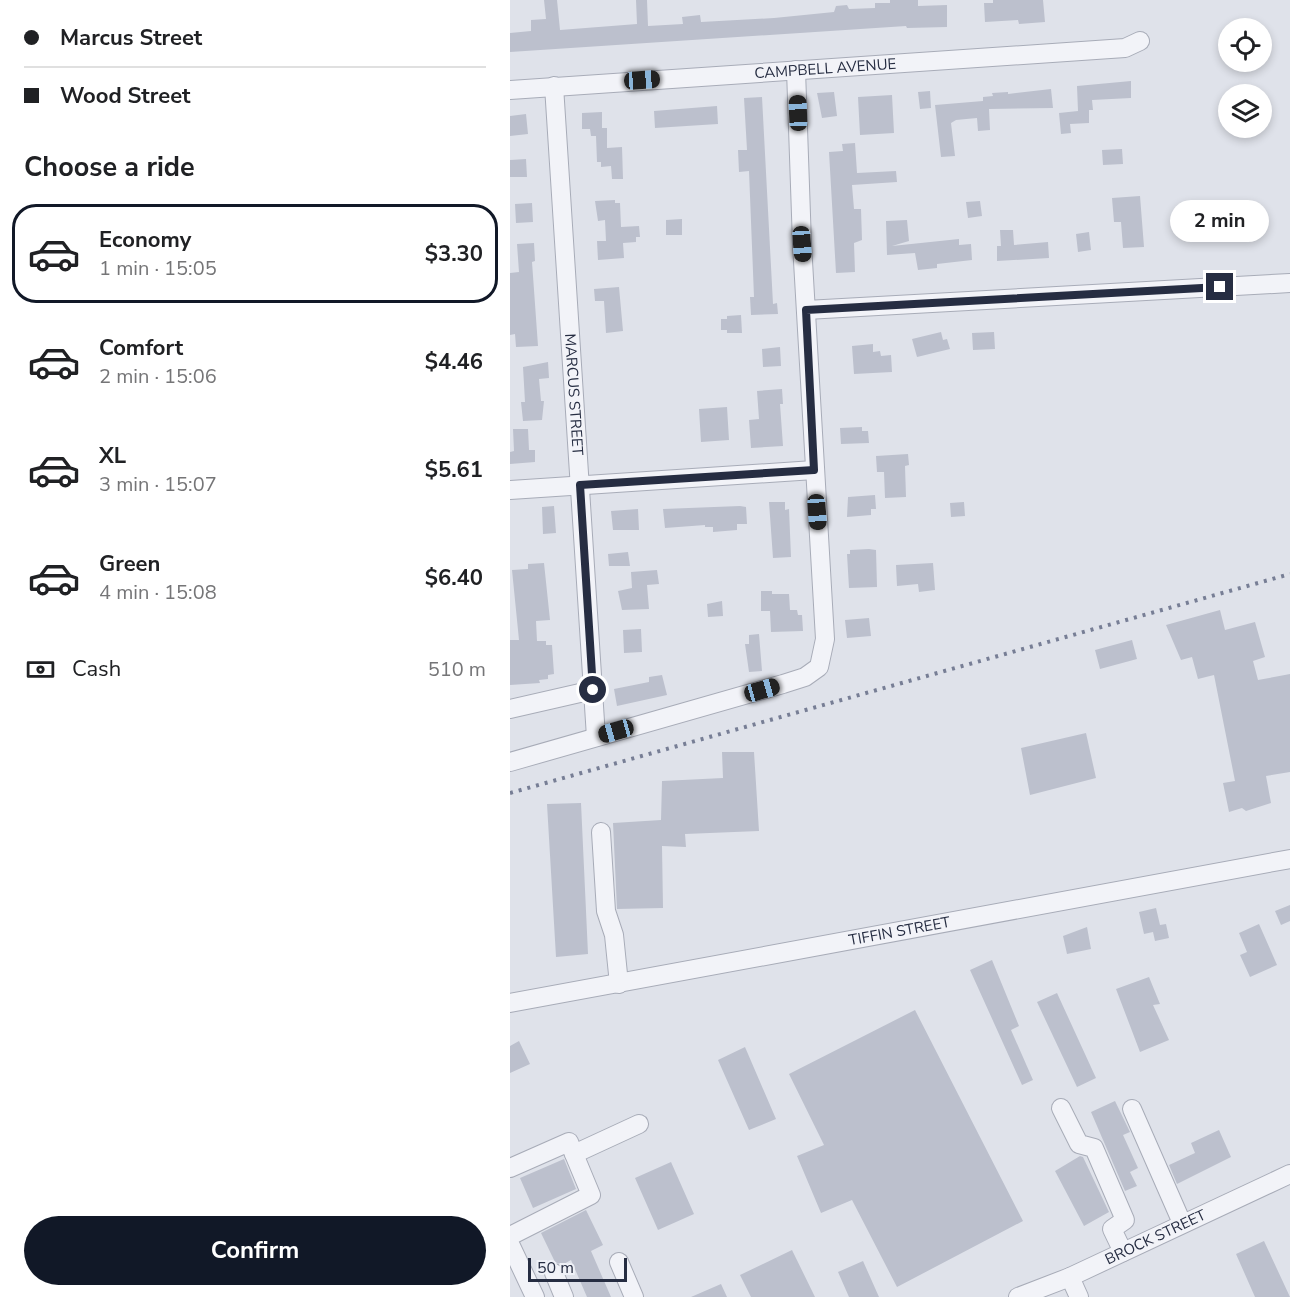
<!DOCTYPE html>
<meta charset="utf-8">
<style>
:root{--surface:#fff;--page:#f6f6f6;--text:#202124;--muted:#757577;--line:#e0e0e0;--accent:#111827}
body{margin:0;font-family:"Nunito Sans",sans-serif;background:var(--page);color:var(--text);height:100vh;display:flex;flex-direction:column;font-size:22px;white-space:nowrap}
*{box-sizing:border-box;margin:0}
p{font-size:20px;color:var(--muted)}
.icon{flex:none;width:33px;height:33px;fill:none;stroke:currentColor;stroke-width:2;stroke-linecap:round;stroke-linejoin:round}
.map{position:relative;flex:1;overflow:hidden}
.sheet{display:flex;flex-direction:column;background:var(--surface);width:510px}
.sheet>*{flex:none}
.banner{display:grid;align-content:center;height:132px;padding:0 24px;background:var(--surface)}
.fabs{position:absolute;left:708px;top:18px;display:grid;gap:12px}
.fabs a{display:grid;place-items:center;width:54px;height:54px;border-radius:50%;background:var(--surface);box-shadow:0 3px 9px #0003;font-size:30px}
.scale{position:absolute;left:18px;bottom:15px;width:99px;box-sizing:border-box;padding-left:6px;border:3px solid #262d42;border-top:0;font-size:16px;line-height:21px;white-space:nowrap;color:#262d42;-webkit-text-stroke:4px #eff1f7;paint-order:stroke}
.end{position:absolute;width:27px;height:27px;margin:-14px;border:8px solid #262d42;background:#fff;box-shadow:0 0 0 3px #fff}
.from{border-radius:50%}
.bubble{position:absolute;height:42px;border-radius:21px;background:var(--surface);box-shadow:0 3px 9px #0003;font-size:20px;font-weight:700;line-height:42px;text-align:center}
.car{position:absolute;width:18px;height:36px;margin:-18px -9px;border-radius:8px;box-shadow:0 0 4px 2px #0007;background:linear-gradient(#222 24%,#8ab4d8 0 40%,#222 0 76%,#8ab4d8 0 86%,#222 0)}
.banner b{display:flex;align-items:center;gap:21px;height:57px;font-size:22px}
.banner b+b{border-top:2px solid var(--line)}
.banner i{width:15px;height:15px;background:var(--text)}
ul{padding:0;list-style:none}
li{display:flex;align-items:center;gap:18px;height:99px;margin:0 12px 9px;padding:0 12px;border:3px solid transparent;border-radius:24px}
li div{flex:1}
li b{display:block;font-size:22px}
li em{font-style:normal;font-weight:700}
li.on{border-color:var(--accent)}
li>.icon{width:54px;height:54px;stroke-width:1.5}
h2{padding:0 24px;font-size:27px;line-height:72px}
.pay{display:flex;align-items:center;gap:15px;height:66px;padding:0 24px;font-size:22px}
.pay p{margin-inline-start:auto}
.primary-button{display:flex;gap:12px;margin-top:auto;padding:12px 24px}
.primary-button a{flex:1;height:69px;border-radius:36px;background:var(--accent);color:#fff;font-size:24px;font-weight:700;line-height:69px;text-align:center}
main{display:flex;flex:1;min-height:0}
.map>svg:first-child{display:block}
.building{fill:#bcc0cd}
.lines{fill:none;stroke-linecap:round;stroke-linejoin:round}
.minor-casing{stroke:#a8acb8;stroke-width:20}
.minor{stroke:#f2f3f8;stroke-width:18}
.rail{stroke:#777e95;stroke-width:4;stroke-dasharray:3 6;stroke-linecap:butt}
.route{stroke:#262d42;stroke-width:8}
.labels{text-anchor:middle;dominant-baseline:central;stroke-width:4.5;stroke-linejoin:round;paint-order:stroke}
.street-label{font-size:15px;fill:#262d42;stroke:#eff1f7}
</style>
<main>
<section class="sheet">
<div class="banner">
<b><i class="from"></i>Marcus Street</b>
<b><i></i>Wood Street</b>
</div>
<h2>Choose a ride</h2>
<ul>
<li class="on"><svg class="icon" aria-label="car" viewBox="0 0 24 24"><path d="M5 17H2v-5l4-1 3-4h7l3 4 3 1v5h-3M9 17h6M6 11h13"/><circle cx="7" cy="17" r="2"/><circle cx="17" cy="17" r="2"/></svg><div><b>Economy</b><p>1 min · 15:05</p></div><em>$3.30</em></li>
<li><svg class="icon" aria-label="car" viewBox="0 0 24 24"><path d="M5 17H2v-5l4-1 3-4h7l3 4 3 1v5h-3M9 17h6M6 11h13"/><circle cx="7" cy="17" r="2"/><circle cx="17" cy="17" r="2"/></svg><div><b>Comfort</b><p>2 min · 15:06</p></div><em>$4.46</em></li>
<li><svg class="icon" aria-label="car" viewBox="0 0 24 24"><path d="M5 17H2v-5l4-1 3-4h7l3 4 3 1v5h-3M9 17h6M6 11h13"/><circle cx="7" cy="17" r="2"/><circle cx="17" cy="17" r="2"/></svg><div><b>XL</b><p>3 min · 15:07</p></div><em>$5.61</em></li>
<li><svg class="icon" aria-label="car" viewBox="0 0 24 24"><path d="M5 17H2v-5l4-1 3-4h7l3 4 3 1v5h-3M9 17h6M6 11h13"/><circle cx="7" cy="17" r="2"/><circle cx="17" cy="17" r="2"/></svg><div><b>Green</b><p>4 min · 15:08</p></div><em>$6.40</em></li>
</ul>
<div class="pay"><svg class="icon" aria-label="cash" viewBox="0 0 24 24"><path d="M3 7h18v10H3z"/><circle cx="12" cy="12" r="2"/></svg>Cash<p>510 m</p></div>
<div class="primary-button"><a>Confirm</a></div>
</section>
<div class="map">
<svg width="780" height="1297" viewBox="0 0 780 1297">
<rect width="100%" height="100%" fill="#dfe2ea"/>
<!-- building -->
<path class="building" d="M34,0H47L50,30L127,24L126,0H137L138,26L173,24L172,17L190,15L191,22L264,18L324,12L326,6L337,5L339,9L365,8V3H380V0H408V6L437,5V27L397,28L396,26L0,52V33L21,31V20L36,19Z
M483,0H533L535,22L509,24L508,20L475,22L474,3H483Z
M621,81V98L582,100L583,110H579V123L560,124L561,133L551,134L549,113L568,111L567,86Z
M541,89L543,108L479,109L480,130L468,131L467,118L446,120L441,123L445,156L431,157L425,105L473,101V97L483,96L482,93L498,92V94Z
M420,91L421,108L410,109L408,92Z
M324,92L327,116L312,118L307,93Z
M382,95L384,133L350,135L348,97Z
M252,97L263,304L267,303L268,314L241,315L240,297H244L239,171L229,172L228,150H237L234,98Z
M207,106L208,124L145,128L144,111Z
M92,112V128H97V148L112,147L113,179H102L101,166L91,167V162H87L86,136H81L80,129H72V113Z
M16,114L18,134L0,136V116Z
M345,143L347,173L386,171L387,182L342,185L344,209H351L352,240L344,243L345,272L326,273L319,152L333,151L332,144Z
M612,149L613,164L593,165L592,150Z
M16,159L17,177H0V160Z
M630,196L634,247L613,248L611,222H604L602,198Z
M105,200V203H110L111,227L129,226L130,237H126V242L113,243L114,258L88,260L87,241H96L95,220L88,221L85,201Z
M470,201L472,216L458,218L456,202Z
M22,203L23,222L6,223L5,204Z
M172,219V235H156V220Z
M397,220L399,241L382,246L449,239V245L461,244L462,260L427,264V268L408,270L405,253L377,255L376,221Z
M490,230H503L504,245L538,242L539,258L487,261V246H491Z
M579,232L581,250L568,252L566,234Z
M24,243L25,261L22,262L28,346L6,347L5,334L0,335V273L9,272L7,244Z
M109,287L113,331L96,333L94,301H85L84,289Z
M231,315L232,333H217V330H211V319H217V316Z
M431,332L433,340L437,339L440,349L407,357L402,339Z
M484,332L485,349L463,350L462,333Z
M363,344V352L370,351L371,356L381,355L382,372L344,374L342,346Z
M270,347L271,366L253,367L252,349Z
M38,362L39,378L29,379L31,401H34L32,420L13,421L11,402H15L13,367Z
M272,389L273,404H270L273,446L241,448L239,420L249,419L247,391Z
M217,407L219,440L191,442L189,409Z
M352,427V431H358L359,443L331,444L330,428Z
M3,429H18L19,450H25V462L0,464V452L4,451Z
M398,454L399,465L395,466L396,497L375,498L374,472H367L366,456Z
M365,495L366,509H361V515L337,517L338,497Z
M259,502H275V510L279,509L281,557L263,558Z
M454,502L455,516L441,517L440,503Z
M44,506L46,533L33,534L32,507Z
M230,506L236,507L237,524H227V530L203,532V527H195V525L155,528L153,509Z
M128,509L129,530H103L101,511Z
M359,549L366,550L367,587L339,588L337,554H340V550Z
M118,552L120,566H99L98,554Z
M34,563L40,620L26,621L27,641H36V645H42L44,674L38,675V679L29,680L30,683L0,685V640H9L2,570L18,569V564Z
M423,563L425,590L409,592L408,584L387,586L386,565Z
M147,570L149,584L137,585L139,609L112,610L108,591L122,588L121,572Z
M251,591H262V594H279L280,610H287L288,615H292L293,631L261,632L260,611H251Z
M212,601L213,616L198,617L197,604Z
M710,610L715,630L745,622L755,657L743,661L748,680L780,674V772L756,776L761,803L736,811L732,808L719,812L713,783L725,781L704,675L688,679L682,657L671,660L656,625Z
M359,618L361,636L337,638L335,620Z
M131,629L132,652L114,653L113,630Z
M249,634L252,671L239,672L235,644H239V635Z
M622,640L627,659L590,669L585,650Z
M152,675L157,695L107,706L104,689L139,682V677Z
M576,733L586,778L520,795L511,748Z
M212,752H244L249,831L175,834L176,847L152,846L153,908L107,909L103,823L151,820L152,781L213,778Z
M71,803L78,954L46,957L37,804Z
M780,905V921L771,925L765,911Z
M646,908L650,925L656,924L659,938L645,941L643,932L634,934L629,912Z
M749,924L767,965L740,977L730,955L737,952L729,933Z
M577,927L581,949L557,954L553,936Z
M482,960L509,1026L501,1030L523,1080L512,1085L460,970Z
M639,977L650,1004L643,1005L659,1040L630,1052L606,989Z
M547,993L586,1078L567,1087L527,1002Z
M405,1010L513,1221L387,1287L342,1200L311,1213L287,1156L314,1145L279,1074Z
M9,1041L20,1064L0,1073V1046Z
M235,1047L266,1119L239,1130L208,1060Z
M605,1101L620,1132L613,1135L628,1168L620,1172L627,1186L615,1191L581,1112Z
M709,1130L721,1157L667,1184L659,1165L685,1153L681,1143Z
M570,1156L573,1157L599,1212L574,1226L545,1171Z
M54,1159L66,1189L23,1208L10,1178Z
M161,1162L184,1214L148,1230L125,1178Z
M76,1210L93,1245L81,1251L101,1297H77L61,1260L52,1265L45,1262L31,1233Z
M754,1241L780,1297H745L726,1254Z
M282,1250L305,1297H241L230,1275Z
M353,1261L369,1297H339L328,1272Z
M211,1284L217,1297H181Z"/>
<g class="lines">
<defs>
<g id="minor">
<path id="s1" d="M44,86L86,737"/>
<path id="s2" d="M0,90L615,48L630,41"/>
<path d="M296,310L780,283"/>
<path d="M0,490L304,470"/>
<path d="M0,709L83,690"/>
<path d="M0,762L273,684L295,677L309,667L315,639L292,244L286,70"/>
<path d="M91,832L96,911L104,935L109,984"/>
<path id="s3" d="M0,1003L780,859"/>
<path d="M551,1108L569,1144L584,1148L615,1220L602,1229L613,1252"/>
<path d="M622,1109L672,1223"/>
<path d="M64,1154L129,1124"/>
<path d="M0,1168L59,1142L81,1195L0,1236"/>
<path d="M0,1244L25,1297"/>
<path d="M109,1262L124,1297"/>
<path d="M44,1273L54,1297"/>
<path d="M560,1277L569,1297"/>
<path id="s4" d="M508,1297L560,1277L780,1174"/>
</g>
</defs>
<!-- minor casing -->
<use href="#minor" class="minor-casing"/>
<!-- minor -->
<use href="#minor" class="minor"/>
<!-- rail -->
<path class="rail" d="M0,793L780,574"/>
</g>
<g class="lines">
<!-- route -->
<path class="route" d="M83,690L70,485L304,470L296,310L710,287"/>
</g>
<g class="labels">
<!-- street labels -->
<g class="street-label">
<text stroke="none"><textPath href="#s2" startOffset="316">CAMPBELL AVENUE</textPath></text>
<text stroke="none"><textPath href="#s1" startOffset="309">MARCUS STREET</textPath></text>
<text stroke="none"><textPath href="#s3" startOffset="396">TIFFIN STREET</textPath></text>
<text stroke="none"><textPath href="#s4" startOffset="150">BROCK STREET</textPath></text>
</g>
</g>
</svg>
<div class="fabs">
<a><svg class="icon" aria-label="locate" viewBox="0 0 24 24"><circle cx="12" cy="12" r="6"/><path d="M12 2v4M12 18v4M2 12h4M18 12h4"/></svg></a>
<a><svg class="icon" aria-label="layers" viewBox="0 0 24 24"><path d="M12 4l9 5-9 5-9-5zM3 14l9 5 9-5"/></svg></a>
</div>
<div class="scale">50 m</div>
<i class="end from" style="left:83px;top:690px"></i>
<i class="end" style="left:710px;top:287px"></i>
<div class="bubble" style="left:660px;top:200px;width:99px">2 min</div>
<i class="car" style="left:132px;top:80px;rotate:86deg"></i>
<i class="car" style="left:288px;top:113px;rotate:358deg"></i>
<i class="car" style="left:292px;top:244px;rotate:176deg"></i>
<i class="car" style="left:307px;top:512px;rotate:176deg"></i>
<i class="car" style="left:252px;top:690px;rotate:74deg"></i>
<i class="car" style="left:106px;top:731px;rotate:254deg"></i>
</div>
</main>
